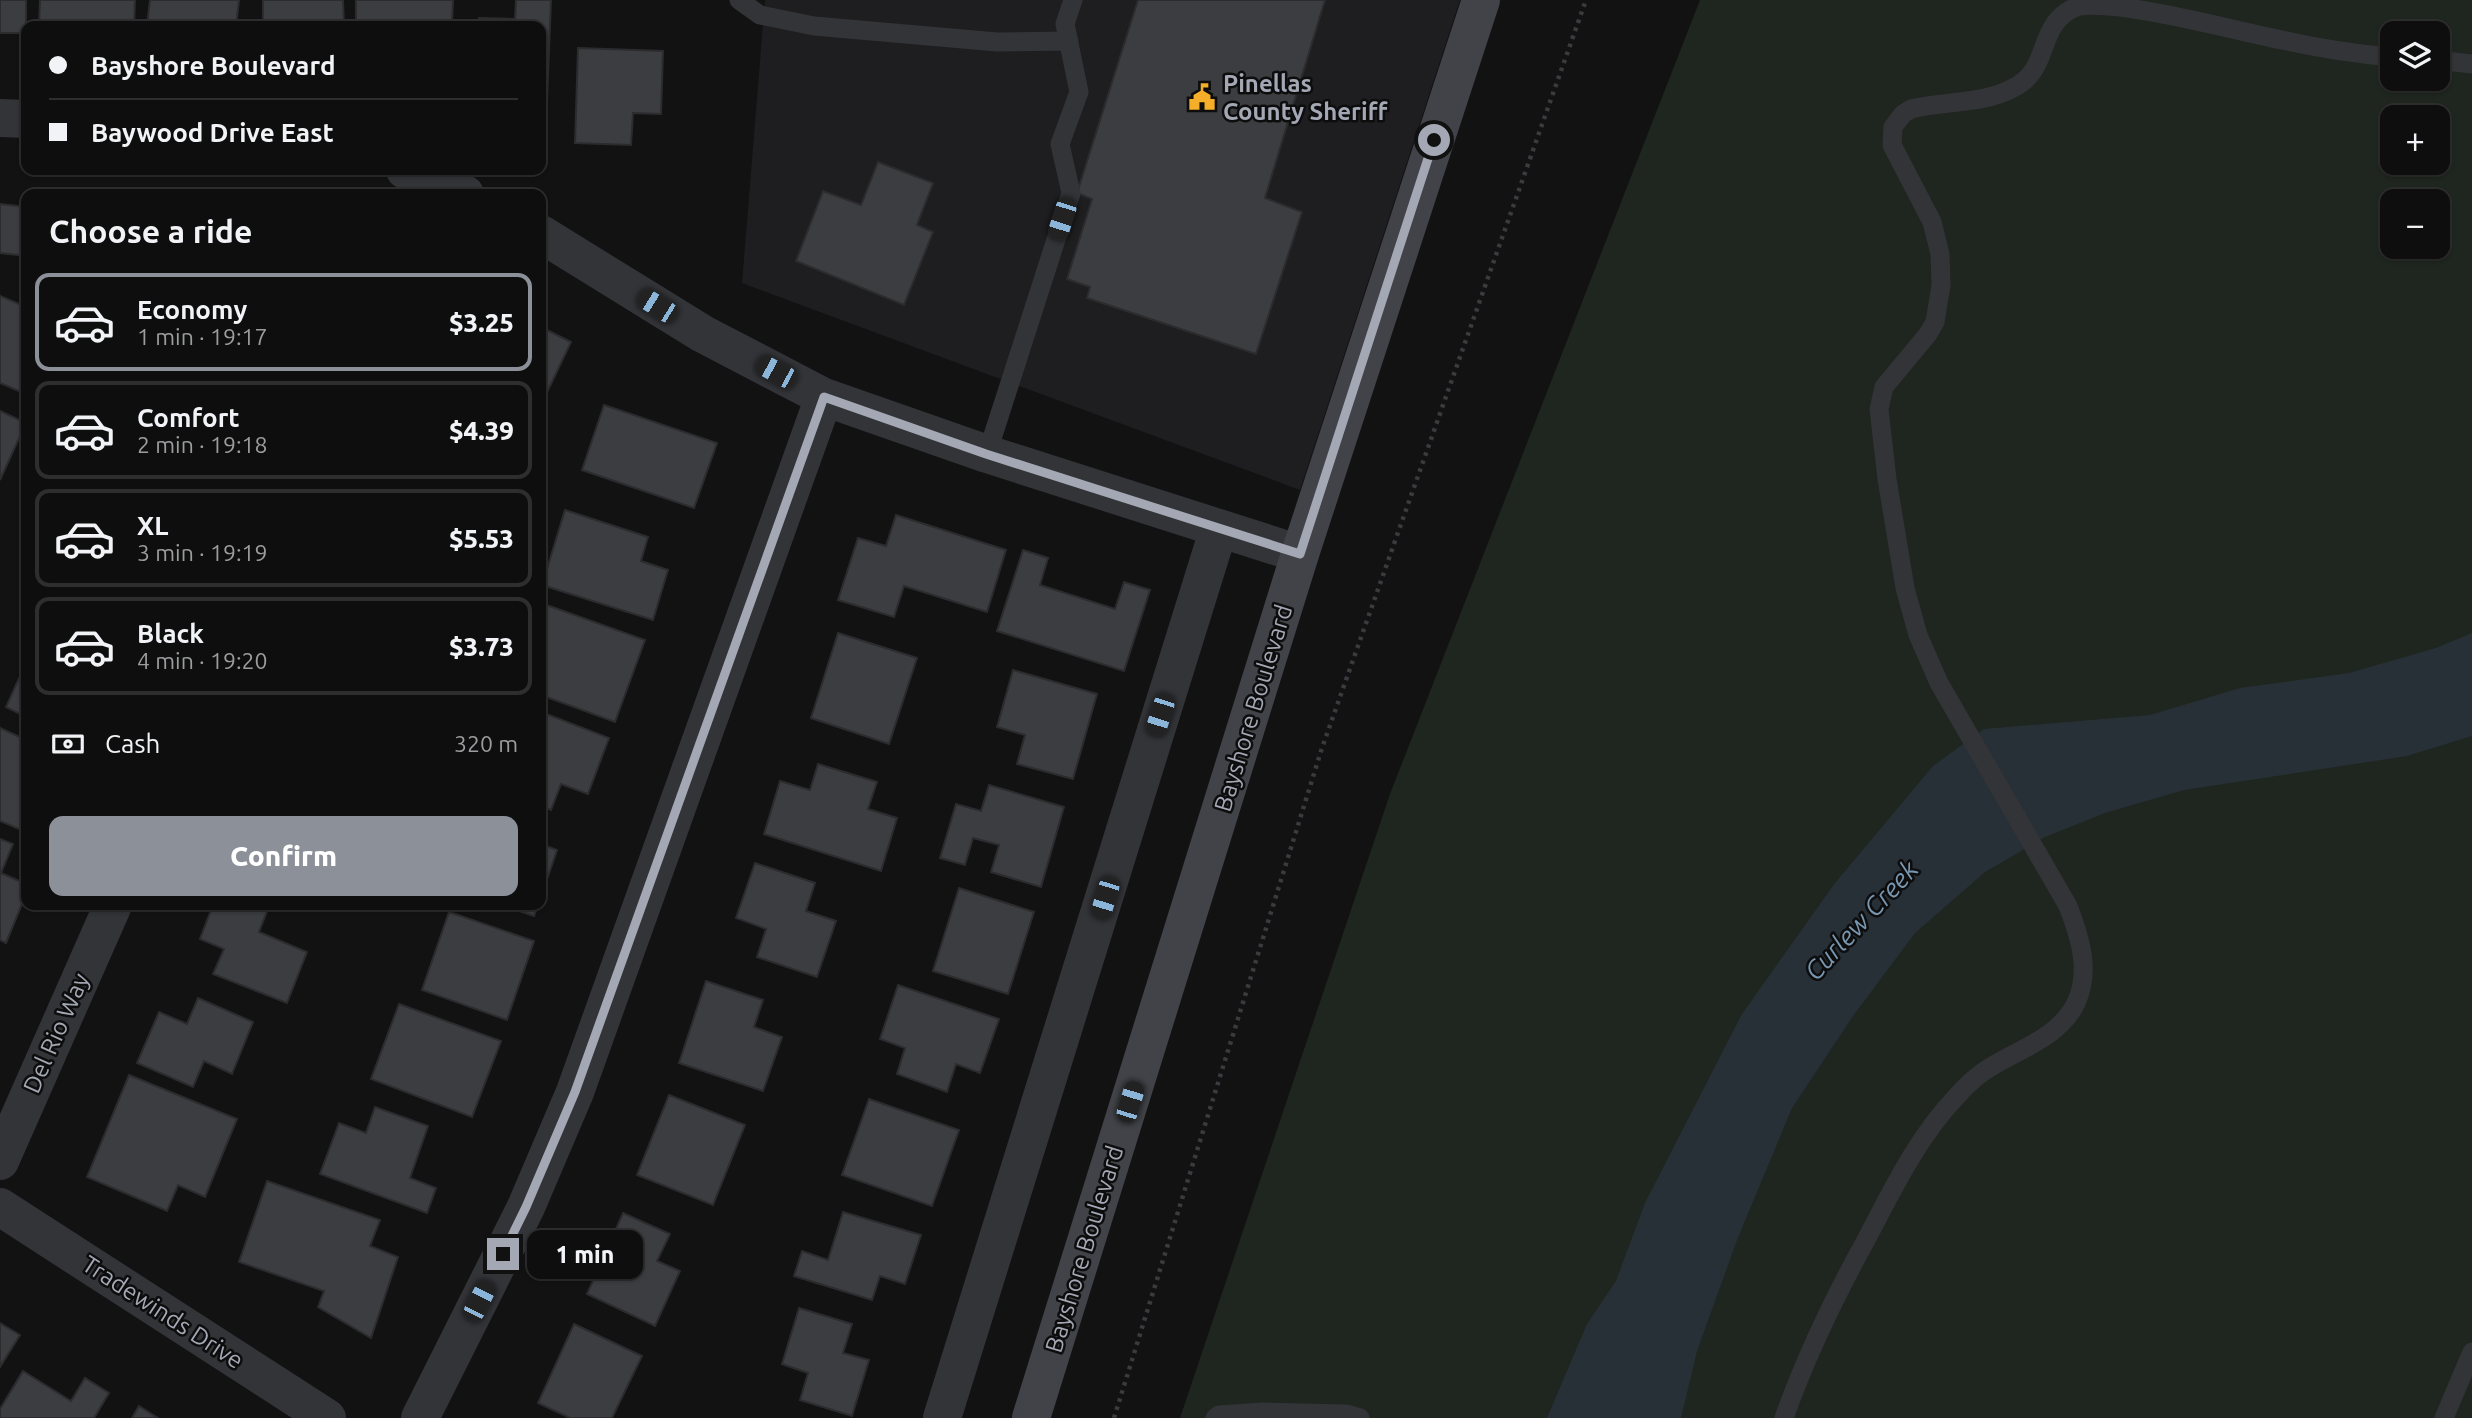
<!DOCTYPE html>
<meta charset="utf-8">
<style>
:root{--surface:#0e0e0e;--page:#1c1c1c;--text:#f1f3f6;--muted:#9b9c9e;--line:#2e2e2e;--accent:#8c9099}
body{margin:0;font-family:Ubuntu,sans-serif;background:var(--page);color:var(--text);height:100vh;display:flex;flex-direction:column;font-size:26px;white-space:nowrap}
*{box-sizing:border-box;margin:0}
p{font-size:23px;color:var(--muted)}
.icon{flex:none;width:38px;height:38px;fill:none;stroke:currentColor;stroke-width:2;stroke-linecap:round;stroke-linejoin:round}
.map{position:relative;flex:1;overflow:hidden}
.side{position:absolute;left:21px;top:189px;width:525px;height:721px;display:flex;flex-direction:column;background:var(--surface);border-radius:14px;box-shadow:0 2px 5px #0004,0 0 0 2px var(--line)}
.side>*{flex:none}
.top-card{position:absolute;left:21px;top:21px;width:525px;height:154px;border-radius:14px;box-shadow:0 2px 5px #0004,0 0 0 2px var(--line);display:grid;align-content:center;height:154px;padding:0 28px;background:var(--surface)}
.controls{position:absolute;left:2380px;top:21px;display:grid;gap:14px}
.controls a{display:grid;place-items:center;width:70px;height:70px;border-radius:14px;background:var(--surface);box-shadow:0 2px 5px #0004,0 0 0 2px var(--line);font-size:35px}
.end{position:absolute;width:32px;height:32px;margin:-16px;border:9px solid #a3a8b4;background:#111;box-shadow:0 0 0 4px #111}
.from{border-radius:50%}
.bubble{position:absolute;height:49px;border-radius:14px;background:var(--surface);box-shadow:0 2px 5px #0004,0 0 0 2px var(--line);font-size:23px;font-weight:800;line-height:49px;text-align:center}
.car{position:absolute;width:21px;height:42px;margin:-21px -10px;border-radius:9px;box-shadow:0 0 5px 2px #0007;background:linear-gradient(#222 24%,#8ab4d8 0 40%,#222 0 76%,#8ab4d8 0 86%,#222 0)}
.top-card b{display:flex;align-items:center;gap:24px;height:66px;font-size:26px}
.top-card b+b{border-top:2px solid var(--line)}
.top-card i{width:18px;height:18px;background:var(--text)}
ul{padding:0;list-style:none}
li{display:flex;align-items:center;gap:21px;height:98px;margin:0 14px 10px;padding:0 14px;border:4px solid var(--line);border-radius:14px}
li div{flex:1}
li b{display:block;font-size:26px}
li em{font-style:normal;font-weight:800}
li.selected{border-color:var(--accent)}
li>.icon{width:63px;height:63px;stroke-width:1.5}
h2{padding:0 28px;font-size:32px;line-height:84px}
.pay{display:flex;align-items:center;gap:18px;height:77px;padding:0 28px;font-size:26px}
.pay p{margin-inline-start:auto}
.cta{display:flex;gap:14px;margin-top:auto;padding:14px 28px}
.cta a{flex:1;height:80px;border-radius:14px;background:var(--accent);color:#fff;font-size:28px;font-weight:800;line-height:80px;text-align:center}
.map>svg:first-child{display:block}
.built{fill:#1e1e20}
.green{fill:#1e261f;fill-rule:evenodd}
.water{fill:#283037}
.building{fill:#3c3d40;stroke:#2c2c2f;stroke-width:2}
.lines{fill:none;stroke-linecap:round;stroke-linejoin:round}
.path{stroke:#393b3f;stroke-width:4.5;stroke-dasharray:3.5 5;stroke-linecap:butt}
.lane{stroke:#333438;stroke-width:19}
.street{stroke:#333438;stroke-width:38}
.secondary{stroke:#414348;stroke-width:38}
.route{stroke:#a3a8b4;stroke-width:9}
.labels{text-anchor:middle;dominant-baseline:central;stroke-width:5;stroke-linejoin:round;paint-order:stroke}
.poi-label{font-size:24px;font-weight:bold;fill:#a3a8b4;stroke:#0d0d0e;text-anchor:start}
.street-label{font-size:24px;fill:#a3a8b4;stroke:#0d0d0e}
.water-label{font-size:26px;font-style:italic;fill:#7997b0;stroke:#0d0d0e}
</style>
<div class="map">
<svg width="2472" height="1418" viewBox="0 0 2472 1418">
<rect width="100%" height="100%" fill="#121213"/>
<!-- built -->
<path class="built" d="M765,0H1460L1300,490L742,283Z"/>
<!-- green -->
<path class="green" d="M1700,0H2472V1418H1180L1390,794ZM2392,33H2438V79H2392ZM2392,117H2438V163H2392ZM2392,201H2438V247H2392Z"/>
<!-- water -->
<path class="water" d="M2472,633V736L2407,756L2184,790L2105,813L2045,837L1985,872L1915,933L1853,1016L1792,1108L1737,1240L1697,1351L1681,1418H1547L1587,1324L1616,1281L1645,1203L1742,1014L1835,883L1933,766L1984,729L2150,715L2240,688L2349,673L2436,648Z"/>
<!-- building -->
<path class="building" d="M0,0H26V33H0Z
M40,0H135L134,26H39Z
M150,0H239L236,26H147Z
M263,0H343L344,26H263Z
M356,0H453L452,21L421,20V26H356Z
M516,0H551L547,102H541V26H479V18L515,19Z
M1138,0H1325L1265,198L1302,212L1256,354L1087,298L1090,287L1067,279L1092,199L1077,193Z
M578,48L663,51L661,114L633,113L631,145L575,143Z
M878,162L933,183L917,225L933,232L904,305L796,261L823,191L861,205Z
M0,204L26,207V256L0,253Z
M0,296L26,307V324L22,334L26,336V394L0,383Z
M541,327L571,342L541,405Z
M604,405L717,443L694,508L582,470Z
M0,411L26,423L0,480Z
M565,510L648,537L641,561L668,570L653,620L542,585Z
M896,515L1006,550L987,612L904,586L894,617L838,600L858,538L886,546Z
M1023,550L1048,558L1040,585L1115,609L1124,582L1150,590L1124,671L997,631Z
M541,603L645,640L615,722L541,695Z
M838,633L917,658L889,744L811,718Z
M26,663V717L6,707Z
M1013,670L1097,694L1073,779L1017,764L1025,735L997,727Z
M541,712L609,738L588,794L561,784L551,810L541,806Z
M0,728L26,740V832L0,821Z
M818,764L877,782L868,809L897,818L881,871L764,834L780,781L810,790Z
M989,785L1064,807L1041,887L991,872L999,845L973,838L965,865L940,858L956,804L981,811Z
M0,839L13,844L1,873L26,884V894L6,943L0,940Z
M541,844L557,850L541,897Z
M755,863L815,883L806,911L836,921L817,977L757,957L766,929L736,918Z
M959,888L1034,912L1008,994L933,971Z
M213,905L269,906L259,932L307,952L287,1003L213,974L224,949L200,939Z
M501,905H538L534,916Z
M449,912L534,941L507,1020L422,990Z
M706,981L763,1000L754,1027L782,1037L763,1091L679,1063Z
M898,985L999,1019L980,1073L956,1064L947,1092L897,1074L905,1048L880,1039Z
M198,998L253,1022L232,1074L204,1061L193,1087L137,1063L159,1012L187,1024Z
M399,1004L501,1041L472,1117L371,1079Z
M129,1075L237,1119L205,1197L178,1185L167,1211L87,1177Z
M669,1095L745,1125L713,1205L637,1175Z
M869,1099L959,1130L932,1206L842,1175Z
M375,1107L428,1126L410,1178L436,1188L427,1213L320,1174L339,1123L366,1133Z
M267,1181L380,1220L370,1246L398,1257L371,1338L318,1307L324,1291L239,1262Z
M843,1212L921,1235L905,1284L880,1276L872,1300L794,1276L802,1251L828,1260Z
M623,1213L670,1234L657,1261L680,1271L655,1326L587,1294Z
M799,1308L852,1324L843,1353L869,1360L852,1416L800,1400L808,1373L782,1364Z
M0,1323L20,1335L0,1367Z
M574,1324L642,1356L612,1418H570L538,1403Z
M23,1371L71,1401L85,1378L109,1393L94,1418H0V1409Z
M139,1406L158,1418H132Z"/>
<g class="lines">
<!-- path -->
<path class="path" d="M1114,1418L1322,748L1586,0"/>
<!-- lane -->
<path class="lane" d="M739,0L760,15L814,26L997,42L1069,41
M2438,60L2472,64
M987,454L1071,193L1060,144L1079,92L1065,24L1073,0
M1215,1418L1219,1415L1262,1412L1346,1414L1360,1418
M1784,1418C1806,1356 1834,1298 1866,1240C1892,1191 1917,1138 1956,1097C1964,1088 1973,1079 1983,1072C2014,1050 2058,1040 2076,1003C2091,971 2080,937 2068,906L1939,683L1918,635L1905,588L1887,479L1879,409L1884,387L1928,334L1935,322L1941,285L1940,254L1932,222L1892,145L1893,127L1903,114L1911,109C1947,100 1994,105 2024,81C2050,59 2039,20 2079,6C2123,0 2232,30 2282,40C2318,48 2355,54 2392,57
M2444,1418L2472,1352"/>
<!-- street -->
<path class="street" d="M0,118L26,119
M405,170L433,179L465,194
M541,234L703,334L824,397L987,454L1300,554
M0,1161L113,905
M0,1207L327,1418
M420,1418L526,1207L575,1092L824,397
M942,1418L1219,528"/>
<!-- secondary -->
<path class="secondary" d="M1031,1418L1300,554L1481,0"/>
</g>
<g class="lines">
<!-- route -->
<path class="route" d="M503,1254L526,1207L575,1092L824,397L986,454L1300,554L1434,140"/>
</g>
<!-- icons -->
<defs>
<symbol id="civic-bare" viewBox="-9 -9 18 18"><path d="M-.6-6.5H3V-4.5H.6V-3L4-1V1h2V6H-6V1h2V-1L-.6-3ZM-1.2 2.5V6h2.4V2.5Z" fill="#f4ae29" stroke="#0d0d0e" stroke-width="2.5" paint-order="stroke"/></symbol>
</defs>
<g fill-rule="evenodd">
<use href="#civic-bare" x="1183" y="78" width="38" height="38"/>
</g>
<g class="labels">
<!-- poi labels -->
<g class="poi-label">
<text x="1223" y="83">Pinellas<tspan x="1223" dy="28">County Sheriff</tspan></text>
</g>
<!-- street labels -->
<g class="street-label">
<text transform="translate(1253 708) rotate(-73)">Bayshore Boulevard</text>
<text transform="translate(56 1033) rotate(-66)">Del Rio Way</text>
<text transform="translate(1084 1249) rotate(-73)">Bayshore Boulevard</text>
<text transform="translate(163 1312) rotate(33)">Tradewinds Drive</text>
</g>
<!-- water labels -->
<g class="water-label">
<text transform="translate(1861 920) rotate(-47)">Curlew Creek</text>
</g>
</g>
</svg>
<div class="controls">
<a><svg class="icon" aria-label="layers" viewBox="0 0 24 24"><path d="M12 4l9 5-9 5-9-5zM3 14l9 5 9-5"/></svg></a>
<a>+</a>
<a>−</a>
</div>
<i class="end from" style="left:1434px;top:140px"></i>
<i class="end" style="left:503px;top:1254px"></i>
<div class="bubble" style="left:527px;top:1230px;width:116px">1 min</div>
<i class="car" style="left:1062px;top:219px;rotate:198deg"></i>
<i class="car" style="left:657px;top:306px;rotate:302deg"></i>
<i class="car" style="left:776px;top:372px;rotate:298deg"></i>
<i class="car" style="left:1160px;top:715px;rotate:198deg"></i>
<i class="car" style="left:1105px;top:898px;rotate:197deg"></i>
<i class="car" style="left:1130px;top:1102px;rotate:17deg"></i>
<i class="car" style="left:479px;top:1301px;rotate:27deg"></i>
<div class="top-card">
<b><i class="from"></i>Bayshore Boulevard</b>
<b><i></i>Baywood Drive East</b>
</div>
<section class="side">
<h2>Choose a ride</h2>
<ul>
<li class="selected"><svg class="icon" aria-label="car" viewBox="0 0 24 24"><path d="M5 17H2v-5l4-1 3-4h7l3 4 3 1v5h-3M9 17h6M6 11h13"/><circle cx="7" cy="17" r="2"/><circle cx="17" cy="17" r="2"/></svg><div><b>Economy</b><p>1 min · 19:17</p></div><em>$3.25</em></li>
<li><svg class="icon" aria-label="car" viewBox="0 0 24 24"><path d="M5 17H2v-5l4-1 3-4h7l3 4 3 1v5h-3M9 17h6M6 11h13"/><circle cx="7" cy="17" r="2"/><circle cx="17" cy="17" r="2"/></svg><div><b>Comfort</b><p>2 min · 19:18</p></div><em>$4.39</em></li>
<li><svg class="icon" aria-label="car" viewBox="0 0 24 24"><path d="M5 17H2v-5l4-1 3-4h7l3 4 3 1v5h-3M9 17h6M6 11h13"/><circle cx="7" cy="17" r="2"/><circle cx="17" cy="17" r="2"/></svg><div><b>XL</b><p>3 min · 19:19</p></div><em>$5.53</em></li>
<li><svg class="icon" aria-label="car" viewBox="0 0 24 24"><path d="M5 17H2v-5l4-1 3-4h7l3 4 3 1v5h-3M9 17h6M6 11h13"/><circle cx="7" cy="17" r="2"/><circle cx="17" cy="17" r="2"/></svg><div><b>Black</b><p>4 min · 19:20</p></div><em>$3.73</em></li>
</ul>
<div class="pay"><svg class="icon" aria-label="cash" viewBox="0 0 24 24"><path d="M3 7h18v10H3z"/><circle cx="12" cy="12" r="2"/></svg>Cash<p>320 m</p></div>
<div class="cta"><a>Confirm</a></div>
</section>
</div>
